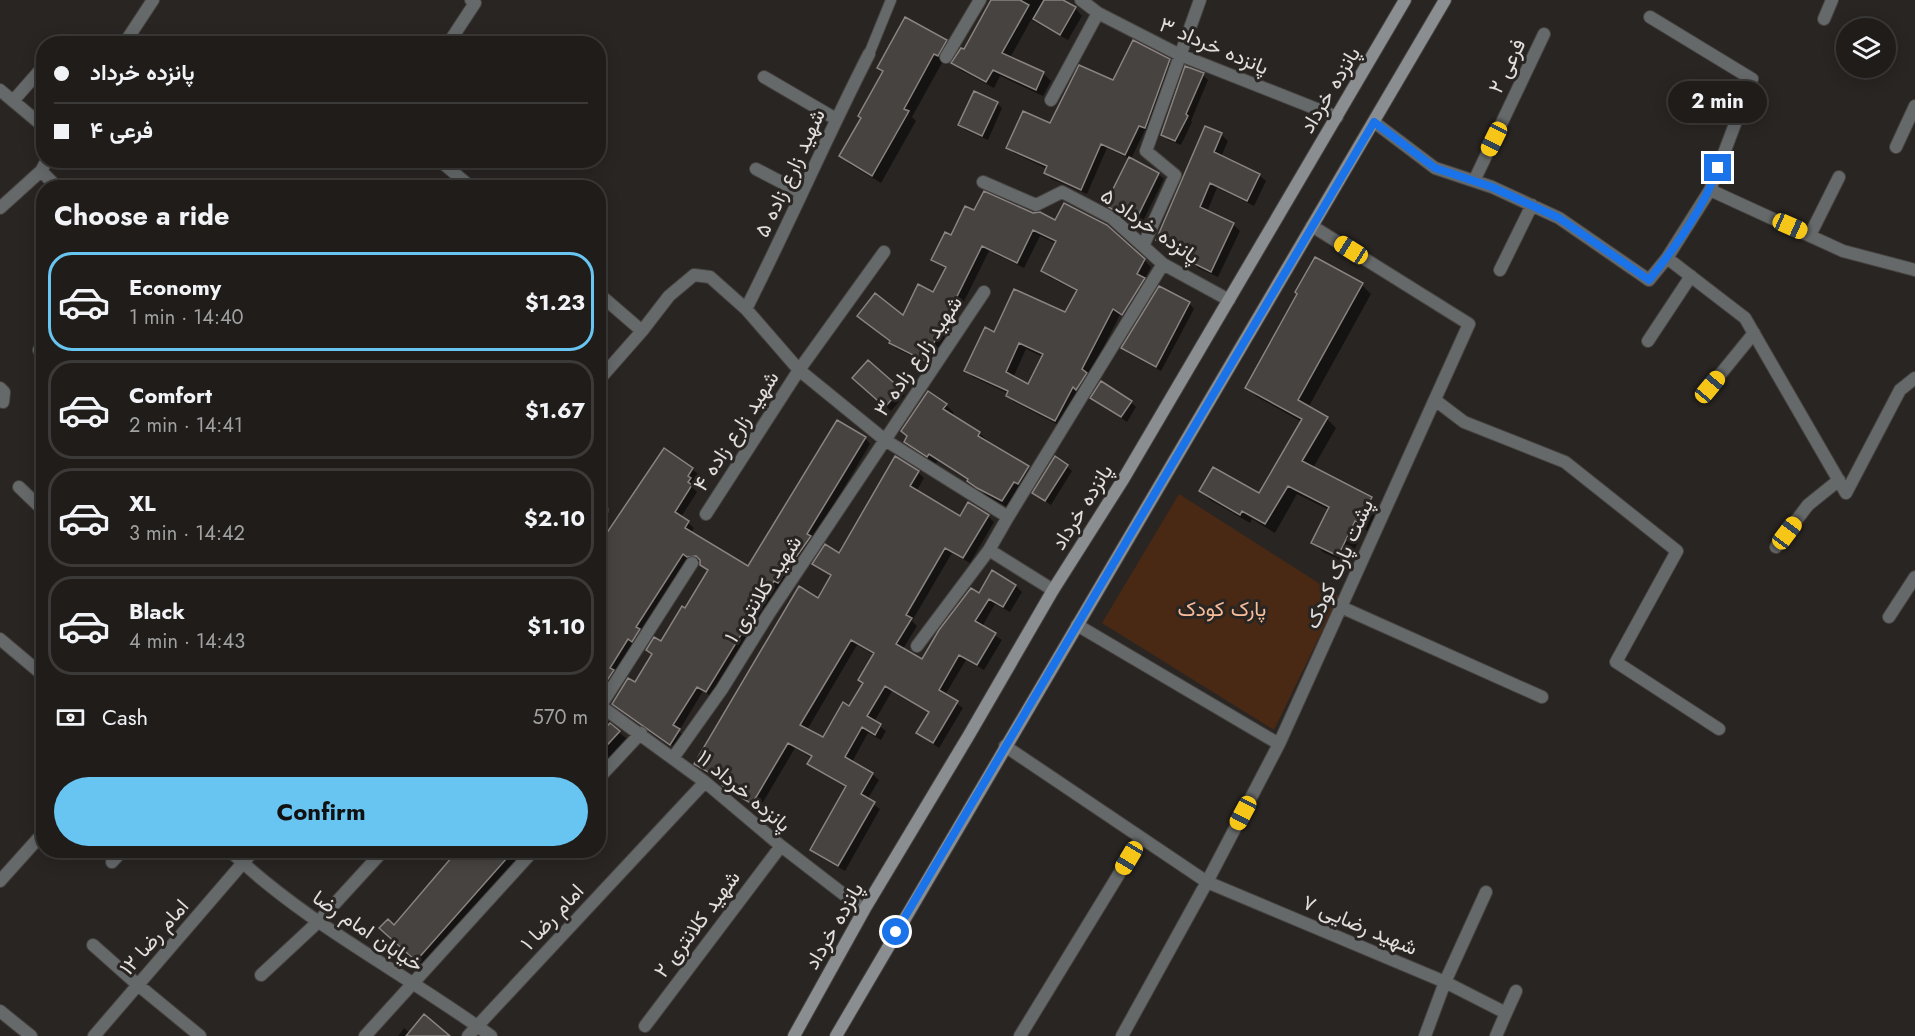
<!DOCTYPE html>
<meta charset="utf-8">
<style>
:root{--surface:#1f1c1a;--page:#2c2927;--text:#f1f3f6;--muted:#a1a1a2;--line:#3c3a39;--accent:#68c4f0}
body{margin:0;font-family:Jost,Vazirmatn,sans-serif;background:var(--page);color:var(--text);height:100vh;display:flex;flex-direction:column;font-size:22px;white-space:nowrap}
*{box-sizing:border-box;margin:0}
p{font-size:20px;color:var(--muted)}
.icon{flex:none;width:33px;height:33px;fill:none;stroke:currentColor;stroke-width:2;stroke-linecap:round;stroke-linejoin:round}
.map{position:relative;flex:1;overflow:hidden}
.details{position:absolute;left:36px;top:180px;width:570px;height:678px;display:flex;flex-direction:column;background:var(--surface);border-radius:24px;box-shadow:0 3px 15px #0003,0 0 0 2px var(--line)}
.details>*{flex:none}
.banner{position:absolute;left:36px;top:36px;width:570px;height:132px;border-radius:24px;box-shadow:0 3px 15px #0003,0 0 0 2px var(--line);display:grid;align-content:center;height:132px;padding:0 18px;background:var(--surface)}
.fabs{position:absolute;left:1836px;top:18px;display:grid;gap:12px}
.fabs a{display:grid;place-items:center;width:60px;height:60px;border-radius:50%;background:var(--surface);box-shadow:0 3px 15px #0003,0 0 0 2px var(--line);font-size:30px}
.end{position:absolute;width:27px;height:27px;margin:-14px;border:8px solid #1a73e8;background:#fff;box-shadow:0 0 0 3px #fff}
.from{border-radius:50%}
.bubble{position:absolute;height:42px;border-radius:21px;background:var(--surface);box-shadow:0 3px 15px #0003,0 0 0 2px var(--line);font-size:20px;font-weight:700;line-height:42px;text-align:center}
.car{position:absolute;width:18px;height:36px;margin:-18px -9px;border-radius:8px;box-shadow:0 0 4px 2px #0007;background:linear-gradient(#f5c518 24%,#345 0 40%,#f5c518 0 76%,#345 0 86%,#f5c518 0)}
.banner b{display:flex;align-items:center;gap:21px;height:57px;font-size:22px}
.banner b+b{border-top:2px solid var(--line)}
.banner i{width:15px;height:15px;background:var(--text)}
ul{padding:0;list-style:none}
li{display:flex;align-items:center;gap:18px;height:99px;margin:0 12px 9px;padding:0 6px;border:3px solid var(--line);border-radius:24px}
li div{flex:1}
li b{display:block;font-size:22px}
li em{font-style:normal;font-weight:700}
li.on{border-color:var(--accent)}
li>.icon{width:54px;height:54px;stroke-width:1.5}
h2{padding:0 18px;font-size:27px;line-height:72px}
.pay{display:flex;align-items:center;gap:15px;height:66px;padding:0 18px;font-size:22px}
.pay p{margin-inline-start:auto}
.button{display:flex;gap:12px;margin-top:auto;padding:12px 18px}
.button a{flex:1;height:69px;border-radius:36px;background:var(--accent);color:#111;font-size:24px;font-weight:700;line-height:69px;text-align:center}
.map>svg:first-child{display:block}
.green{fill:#492914}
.shadow{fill:#0007;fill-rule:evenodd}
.building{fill:#474340;stroke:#898481;stroke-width:1.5;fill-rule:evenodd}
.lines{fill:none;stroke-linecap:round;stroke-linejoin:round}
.pedestrian-casing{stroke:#464341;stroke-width:12}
.minor-casing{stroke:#464341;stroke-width:14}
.tertiary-casing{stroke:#464341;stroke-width:14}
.secondary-casing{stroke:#464341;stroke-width:14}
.pedestrian{stroke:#66696a;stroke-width:10}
.minor{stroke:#66696a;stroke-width:12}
.tertiary{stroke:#66696a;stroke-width:12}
.secondary{stroke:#8b8e90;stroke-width:12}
.route{stroke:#1a73e8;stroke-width:8}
.labels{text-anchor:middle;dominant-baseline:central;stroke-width:6;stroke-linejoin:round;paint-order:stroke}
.street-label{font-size:21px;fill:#e1dedd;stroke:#292523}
.park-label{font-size:21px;fill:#f8bc98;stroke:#292523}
</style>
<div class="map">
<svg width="1915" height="1036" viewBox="0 0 1915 1036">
<rect width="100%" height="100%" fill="#292523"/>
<!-- green -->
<path class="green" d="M1179,494L1339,596L1274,730L1102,623Z"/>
<!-- shadow -->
<path class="shadow" d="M993,0H1060L1075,8L1082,16L1068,40L1031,20L1010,58L1043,73L1051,81L1043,96L1000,76L994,88L960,70L953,63L964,51Z
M946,41L954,50L947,63L943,61L912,117L916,121L881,183L849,164L841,156L863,119L884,73L879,68Z
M1169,60L1175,66L1151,133L1145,130L1131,159L1158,174L1164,179L1139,229L1107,205L1130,159L1107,148L1087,194L1051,179L1046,173L1047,169L1014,153L1008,148L1051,125L1114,82Z
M1203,75L1208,80L1191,121L1192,122L1181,145L1168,140L1162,134Z
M997,103L1002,108L988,140L965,130L960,125Z
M1221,134L1228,141L1221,157L1259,175L1266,181L1254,206L1217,188L1207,212L1233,224L1240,231L1218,277L1198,268L1191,261L1192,259L1164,247L1158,240Z
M966,208L1144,260L1151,267L1144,280L1150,286L1129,320L1120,315L1062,427L1014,402L1008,396L1009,394L973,377L966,371L995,333L1066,314L1078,292L1049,277L1043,271L1057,244L1040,236L1024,268L989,251L932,366L897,349L859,316L904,317L934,294L946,269L933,259L952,237ZM1026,349L1043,357L1028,386L1013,378Z
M1362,285L1371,294L1308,408L1327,419L1336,428L1313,468L1371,499L1380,508L1368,531L1364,529L1348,564L1323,552L1313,543L1329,510L1297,494L1275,533L1252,519L1250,523L1210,500L1201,491L1259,495L1302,422L1257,397L1247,388Z
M1189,303L1194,309L1161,371L1128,353L1123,348Z
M860,383L900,390L905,395L891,411Z
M1092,398L1131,402L1136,407L1127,422Z
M946,405L954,413L952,416L979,433L988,441L987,443L1028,468L1037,476L1011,509L987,496L970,481L937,461L936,464L914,450L906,442Z
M865,438L870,444L813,540L784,588L780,586L712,697L703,691L679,731L684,736L677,749L614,704L635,684L653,655L648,650L662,643L686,610L709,571L701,564V561L694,562L604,699L598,695V549L692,469L698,474L693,482L696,485L693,488L697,492L681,517L694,528L691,533L748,569Z
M1067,466L1072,471L1051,505L1034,493Z
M918,472L924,478L916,492L961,518L988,516L994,522L970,563L952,553L912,621L917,626L903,649L923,661L979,595L992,572L1016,586L1022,592L1010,612L995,604L982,627L1002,640L984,670L966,660L945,695L963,708L939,748L918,733L930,713L892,691L874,722L886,731L881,740L868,733L852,762L872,774L879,780L867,800L880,809L845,871L818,856L811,850L847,788L816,770L809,763L812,758L795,748L759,809L734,794L724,785L725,783L702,770L696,764L818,600L832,577L814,564L839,555ZM857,645L874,655L864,684L850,708L823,739L807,730Z
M610,725L627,739L598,772V738Z
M461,850H529L425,967L389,936L394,927Z
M404,1028L410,1033L448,1036H398Z"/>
<!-- building -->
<path class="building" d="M991,0H1020L1029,5L1002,53L1044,72L1036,90L993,70L986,82L951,63L961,48L964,49Z
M1044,0H1063L1076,7L1060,35L1033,19Z
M905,17L947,40L938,56L934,54L904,109L909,111L872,176L839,156L861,118L858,116L883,71L877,68Z
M1133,40L1170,59L1145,128L1139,126L1125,155L1101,144L1081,190L1044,173L1047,166L1006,148L1023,111L1050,123L1079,65L1113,80Z
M1185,66L1204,73L1186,114L1188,116L1175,141L1161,135Z
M974,91L998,102L982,136L958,125Z
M1205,126L1222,133L1214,152L1260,174L1247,201L1210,183L1200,207L1234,223L1211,272L1189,261L1192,256L1156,240Z
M1129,157L1159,173L1133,226L1117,212L1105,205Z
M984,191L1033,213L1040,212L1055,220L1064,203L1107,225L1145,259L1137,274L1145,278L1122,315L1113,309L1082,369L1087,373L1076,390L1073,387L1055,421L1006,396L1008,391L964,371L985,327L994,332L1014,289L1065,312L1077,290L1041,271L1056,241L1033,230L1017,263L982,246L925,361L889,343L890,341L857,316L875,293L903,315L918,284L933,292L946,267L931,260L945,232L951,235L965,206L974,210ZM1019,343L1043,354L1028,384L1006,372Z
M1315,257L1363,283L1298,400L1328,417L1302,461L1372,497L1358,523L1355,521L1338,556L1311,543L1329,507L1288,486L1265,524L1242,511L1240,515L1199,491L1213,467L1259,493L1302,419L1245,388L1297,294L1295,292Z
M1159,286L1190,302L1156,367L1121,348Z
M868,360L901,389L885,407L852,378Z
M1101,381L1132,401L1121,417L1090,398Z
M928,391L947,404L943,409L980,432L978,436L1029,466L1018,484L1014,482L1002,501L977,488L967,481L968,479L929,454L927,457L904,442L907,436L901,431Z
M837,420L866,437L807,534L811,536L797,556L795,555L778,583L774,581L706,692L697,687L673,725L680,729L670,745L612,704L628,678L635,682L652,654L646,650L654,637L661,641L682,606L685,608L708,570L700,565V560L696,556L687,557L683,554L636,627L640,629L632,642L628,639L610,668L614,670L598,694V546L664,448L693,468L688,476L691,478L688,482L692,485L675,512L689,521L685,528L748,566Z
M895,456L919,471L910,486L960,516L968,502L989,515L963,558L945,548L906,615L912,618L896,644L922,659L939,630L971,588L979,593L992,570L1016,585L1003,607L989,599L975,621L996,633L977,665L959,655L939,690L958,701L933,743L916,733L929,712L885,686L867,716L881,724L875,735L862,727L845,757L873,773L861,794L875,802L838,866L810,850L846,786L807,764L812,756L788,743L752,804L725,788L722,785L724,781L694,764L799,586L818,598L831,575L812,564L825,544L839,553ZM851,640L874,653L858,680L863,683L849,706L843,702L823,737L800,725Z
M1055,456L1068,465L1045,501L1032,493Z
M610,723L620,731L598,755V736Z
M458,850H514L416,961L379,928L388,919L394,925Z
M424,1014L450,1036H406Z"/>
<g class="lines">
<defs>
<path id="pedestrian" d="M869,54L891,0"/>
<path id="minor" d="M1081,0L1098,13L1180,55L1337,117
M1650,17L1752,79L1710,190L1667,258
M1824,19L1832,0
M124,44L153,0
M448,44L475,3L471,0
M946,57L980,0
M764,77L836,119
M0,90L44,127
M1051,100L1098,13
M13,101L42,68
M1374,122L1435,168L1492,187L1559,218L1649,280L1667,258L1745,318L1846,493
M1896,147L1915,106
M439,160L472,188
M756,169L802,193
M41,171L58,188
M1474,181L1544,34
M983,182L1036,205L1062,192L1112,218L1163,264L1229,300
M1710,190L1843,251L1915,270
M0,208L41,171L47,160
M1810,235L1839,177
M1143,246L1175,175L1146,151L1200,0
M1500,270L1532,205
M598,293L642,331L669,296L694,275L710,277L746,309L799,370L885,440L1008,517L989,550L1053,590
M746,309C789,224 826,138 869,54
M1648,341L1691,276
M44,345L39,350L44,354
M598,381L642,331
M1710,387L1754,333
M0,388L4,392L3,402
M1435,400L1464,422L1565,462L1677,551L1616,662L1719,729
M19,487L44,511
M1846,493L1900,390L1915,378
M598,514L602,510
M706,514L799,370L884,252
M1008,517L1163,264
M1776,547L1808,505L1839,480
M1341,607L1542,697
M1889,617L1915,577
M1077,625L1279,744
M917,646L989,550
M598,704L705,782L781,846L864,910
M601,705L692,563
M1005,746L1207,882L1445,982L1425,1036
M673,758L722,689L768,615L984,292
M598,779L641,733
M112,862L123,850
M0,881L44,832
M1486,892L1445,982L1506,1013L1496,1036
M93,945L138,985L200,1036
M261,975L318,922L383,851
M0,1011L31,1036
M1506,1013L1516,991
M645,1026L781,846
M94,1036L254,850
M365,1036L534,850
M468,1036L705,782
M1020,1036L1141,838
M1122,1036L1207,882L1279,744L1469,324L1312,226"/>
<path id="tertiary" d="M0,639L44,676
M229,850C307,925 405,973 491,1036"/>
<path id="secondary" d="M794,1036L864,910L969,735L1053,590L1124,478L1405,0
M836,1036L1445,0"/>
</defs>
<!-- pedestrian casing -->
<use href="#pedestrian" class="pedestrian-casing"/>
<!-- minor casing -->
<use href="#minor" class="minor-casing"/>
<!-- tertiary casing -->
<use href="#tertiary" class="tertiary-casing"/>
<!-- secondary casing -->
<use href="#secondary" class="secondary-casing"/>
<!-- pedestrian -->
<use href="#pedestrian" class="pedestrian"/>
<!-- minor -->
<use href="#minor" class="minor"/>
<!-- tertiary -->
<use href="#tertiary" class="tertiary"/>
<!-- secondary -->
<use href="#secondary" class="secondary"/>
</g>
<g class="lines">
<!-- route -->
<path class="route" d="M896,932L1374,122L1435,168L1492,187L1559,218L1649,280C1676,246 1703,209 1718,168"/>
</g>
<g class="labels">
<!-- street labels -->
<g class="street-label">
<text transform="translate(1214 46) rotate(23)">پانزده خرداد ۳</text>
<text transform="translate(1507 66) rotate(-64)">فرعی ۲</text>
<text transform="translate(1330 90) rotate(-59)">پانزده خرداد</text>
<text transform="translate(790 173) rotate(-65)">شهید زارع زاده ۵</text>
<text transform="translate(1150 226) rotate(35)">پانزده خرداد ۵</text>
<text transform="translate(918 356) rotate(-56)">شهید زارع زاده ۳</text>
<text transform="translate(736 431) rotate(-57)">شهید زارع زاده ۴</text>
<text transform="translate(1082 507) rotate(-58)">پانزده خرداد</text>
<text transform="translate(1339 564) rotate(-66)">پشت پارک کودک</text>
<text transform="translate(763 589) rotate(-57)">شهید کلانتری ۱</text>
<text transform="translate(744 791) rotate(40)">پانزده خرداد ۱۱</text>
<text transform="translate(552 917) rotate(-47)">امام رضا ۱</text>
<text transform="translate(697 924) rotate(-53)">شهید کلانتری ۲</text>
<text transform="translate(1360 925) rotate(23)">شهید رضایی ۷</text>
<text transform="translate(834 926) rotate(-60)">پانزده خرداد</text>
<text transform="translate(368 931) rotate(34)">خیابان امام رضا</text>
<text transform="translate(154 937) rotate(-49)">امام رضا ۱۲</text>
</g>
<!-- park labels -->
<g class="park-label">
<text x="1222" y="609">پارک کودک</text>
</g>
</g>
</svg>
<div class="fabs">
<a><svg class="icon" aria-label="layers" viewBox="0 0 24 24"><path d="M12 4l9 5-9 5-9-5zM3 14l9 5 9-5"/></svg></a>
</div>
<i class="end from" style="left:896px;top:932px"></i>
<i class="end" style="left:1718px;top:168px"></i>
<div class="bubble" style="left:1668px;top:81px;width:99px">2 min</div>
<i class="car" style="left:1494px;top:139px;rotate:206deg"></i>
<i class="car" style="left:1790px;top:226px;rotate:114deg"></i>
<i class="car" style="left:1351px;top:250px;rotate:302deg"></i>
<i class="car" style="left:1710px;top:387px;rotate:40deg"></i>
<i class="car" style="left:1787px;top:533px;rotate:37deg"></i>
<i class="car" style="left:1243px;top:813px;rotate:208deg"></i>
<i class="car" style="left:1129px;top:858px;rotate:211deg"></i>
<div class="banner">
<b><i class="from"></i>پانزده خرداد</b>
<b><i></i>فرعی ۴</b>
</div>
<section class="details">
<h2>Choose a ride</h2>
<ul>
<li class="on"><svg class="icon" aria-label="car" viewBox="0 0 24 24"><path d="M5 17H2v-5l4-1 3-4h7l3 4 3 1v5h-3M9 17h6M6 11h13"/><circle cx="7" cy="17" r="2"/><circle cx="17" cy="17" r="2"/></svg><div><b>Economy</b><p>1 min · 14:40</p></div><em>$1.23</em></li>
<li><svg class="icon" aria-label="car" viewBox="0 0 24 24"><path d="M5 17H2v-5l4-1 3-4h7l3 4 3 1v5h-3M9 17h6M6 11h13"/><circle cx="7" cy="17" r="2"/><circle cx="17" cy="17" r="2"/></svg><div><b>Comfort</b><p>2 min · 14:41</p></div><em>$1.67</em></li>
<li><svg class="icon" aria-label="car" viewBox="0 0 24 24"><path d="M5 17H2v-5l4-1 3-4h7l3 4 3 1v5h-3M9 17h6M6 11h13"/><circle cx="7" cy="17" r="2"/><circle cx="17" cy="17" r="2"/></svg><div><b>XL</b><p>3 min · 14:42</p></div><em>$2.10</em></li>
<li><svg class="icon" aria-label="car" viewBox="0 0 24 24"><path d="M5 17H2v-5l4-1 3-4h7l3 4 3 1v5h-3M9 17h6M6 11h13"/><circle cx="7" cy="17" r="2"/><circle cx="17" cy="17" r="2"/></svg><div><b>Black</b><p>4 min · 14:43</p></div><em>$1.10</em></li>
</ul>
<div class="pay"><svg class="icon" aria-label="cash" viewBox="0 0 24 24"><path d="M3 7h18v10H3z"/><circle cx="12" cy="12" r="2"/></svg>Cash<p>570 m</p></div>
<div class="button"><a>Confirm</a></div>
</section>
</div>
